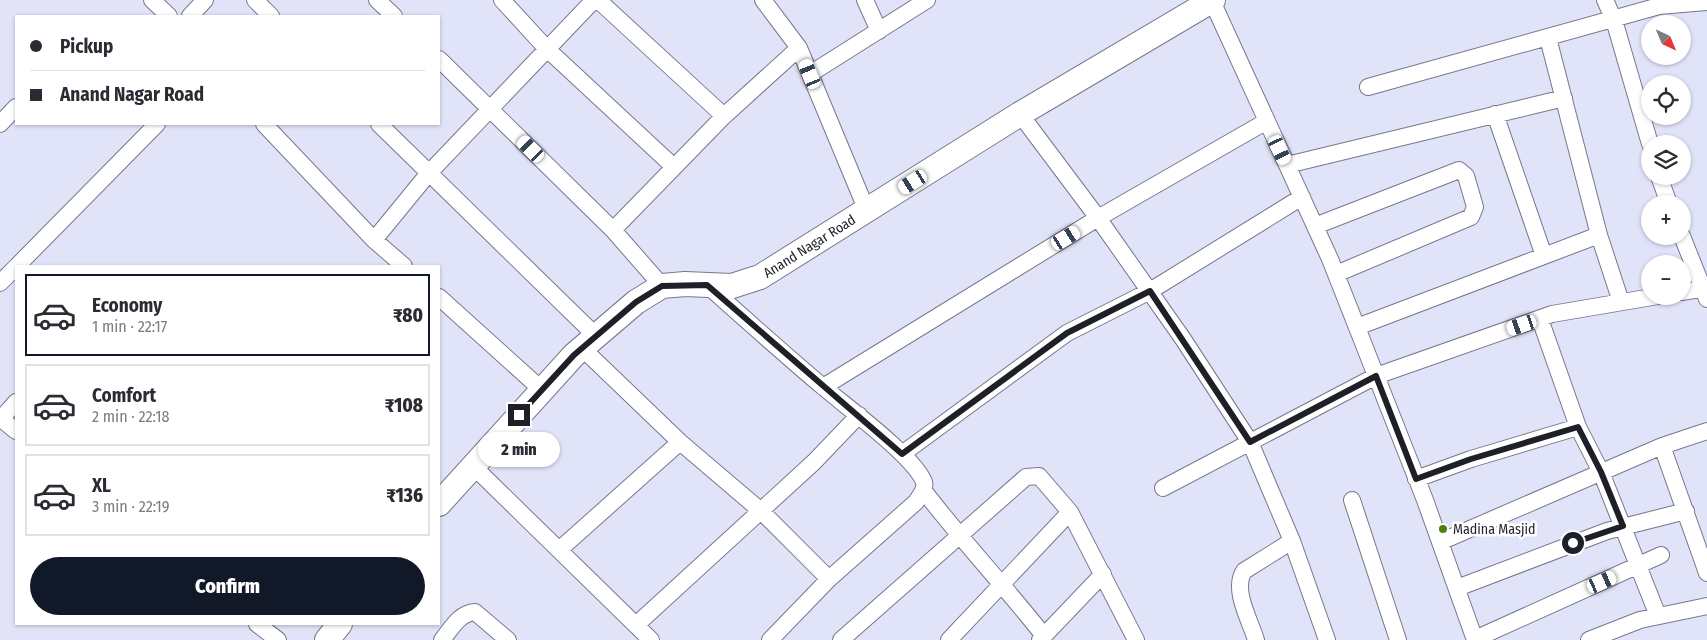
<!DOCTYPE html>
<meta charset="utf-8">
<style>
:root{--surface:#fff;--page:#f7f7f7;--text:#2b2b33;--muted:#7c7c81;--line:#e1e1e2;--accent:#111827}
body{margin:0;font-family:"Fira Sans Condensed",sans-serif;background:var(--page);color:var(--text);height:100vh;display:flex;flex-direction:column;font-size:19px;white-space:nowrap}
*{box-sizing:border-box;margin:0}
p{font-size:16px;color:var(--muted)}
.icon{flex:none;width:28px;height:28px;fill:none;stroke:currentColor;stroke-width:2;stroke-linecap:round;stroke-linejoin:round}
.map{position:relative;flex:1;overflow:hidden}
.sheet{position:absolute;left:15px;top:265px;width:425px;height:360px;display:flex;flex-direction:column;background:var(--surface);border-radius:0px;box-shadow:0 1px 4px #0004}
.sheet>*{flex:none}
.guide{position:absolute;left:15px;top:15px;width:425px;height:110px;border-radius:0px;box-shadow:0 1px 4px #0004;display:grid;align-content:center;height:110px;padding:0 15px;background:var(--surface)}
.needle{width:32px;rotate:136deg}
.tools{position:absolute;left:1641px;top:15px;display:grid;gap:10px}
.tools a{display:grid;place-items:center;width:50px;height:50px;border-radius:50%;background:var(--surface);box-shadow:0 1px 4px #0004;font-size:25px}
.end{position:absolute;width:22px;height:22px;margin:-11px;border:6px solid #1e1f27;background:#fff;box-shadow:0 0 0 2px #fff}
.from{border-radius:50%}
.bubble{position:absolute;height:35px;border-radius:18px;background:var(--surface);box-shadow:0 1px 4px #0004;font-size:16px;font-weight:800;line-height:35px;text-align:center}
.car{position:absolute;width:15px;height:30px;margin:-15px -8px;border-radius:6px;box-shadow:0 0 4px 1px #0007;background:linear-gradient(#fff 24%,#345 0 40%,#fff 0 76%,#345 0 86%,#fff 0)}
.guide b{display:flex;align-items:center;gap:18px;height:48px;font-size:19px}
.guide b+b{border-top:1px solid var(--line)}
.guide i{width:12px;height:12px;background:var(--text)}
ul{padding:9px 0 0;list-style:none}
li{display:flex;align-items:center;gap:15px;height:82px;margin:0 10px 8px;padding:0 5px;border:2px solid var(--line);border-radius:0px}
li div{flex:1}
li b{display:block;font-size:19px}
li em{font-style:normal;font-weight:800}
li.active{border-color:var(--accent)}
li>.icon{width:45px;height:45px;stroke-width:1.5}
.cta{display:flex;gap:10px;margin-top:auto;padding:10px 15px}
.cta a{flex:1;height:58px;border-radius:30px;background:var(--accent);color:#fff;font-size:20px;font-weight:800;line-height:58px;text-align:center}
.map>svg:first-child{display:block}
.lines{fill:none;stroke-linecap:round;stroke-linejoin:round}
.street-casing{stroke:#76788b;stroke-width:18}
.secondary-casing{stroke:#76788b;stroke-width:26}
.street{stroke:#fff;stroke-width:16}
.secondary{stroke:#fff;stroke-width:24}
.route{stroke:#1e1f27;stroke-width:6}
.poi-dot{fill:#4e7f0d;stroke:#fff;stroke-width:2}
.labels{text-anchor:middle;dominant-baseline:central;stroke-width:5;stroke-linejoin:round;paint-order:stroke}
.street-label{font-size:14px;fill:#1e1f27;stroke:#fff}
.poi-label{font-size:14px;fill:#1e1f27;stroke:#fff;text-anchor:start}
</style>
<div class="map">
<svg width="1707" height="640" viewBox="0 0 1707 640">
<rect width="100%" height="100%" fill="#e1e3f9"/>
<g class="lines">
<defs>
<path id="street" d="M152,0L169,16
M255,0L271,16
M377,0L394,16
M502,0L547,49L674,167
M598,0L724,116
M763,0L799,48L810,74
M865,0L879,31
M1605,0L1614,20L1650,144
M1212,1L1330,259L1425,500L1475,640
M190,16L205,0
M1548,38L1599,235L1621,302
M439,59L613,230
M1368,87L1659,6L1707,2
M1020,114L1098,218L1183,339L1250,442L1292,541L1327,640
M1495,114L1544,256
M0,124L16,107
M264,124L374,240L404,266
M379,124L596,336
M1287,165L1564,98
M1659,176L1669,204
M867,211L810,74L927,0
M1315,226L1459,170L1466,176L1475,207L1471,217L1336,274
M1682,236L1707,299
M374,240L428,174L594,0
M17,266L157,124
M0,283L16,267
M707,285C745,319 783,353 822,386C844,405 915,457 924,482C926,489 920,496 916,502L829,579L770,640
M662,286L613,230L724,116L799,48
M1682,292L1707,288
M439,297L542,390
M1540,319L1578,427L1601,472L1658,616
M1357,327L1599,235
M582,348L680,442L761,511L829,579
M823,387L1098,218L1267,121
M0,418L16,431
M1,419L16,402
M1662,446L1707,431
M902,454L1067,333L1150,291L1302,197
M473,466L651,640
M1416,479L1471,459L1578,427
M1163,488L1376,376L1552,314L1658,296
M924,491C962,541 1005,586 1044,636
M1352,500L1398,640
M1440,542L1662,446L1707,573
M559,550L680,442
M1457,588L1607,531L1686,511
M257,624L278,640
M636,625L814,462L859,415
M1475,639L1661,555
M442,640C451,629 459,613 475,612L508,640
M841,640L1026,477L1039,476L1070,512L1136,640
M949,640L1070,512
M1040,640L1103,574
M1256,640C1250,620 1232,590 1244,571L1292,541
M1589,640L1640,620L1707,606"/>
<g id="secondary">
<path id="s1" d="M439,504L574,355L636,302L662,286L685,284L732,286L760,277L1020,114L1213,0"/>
<path d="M327,640L340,624"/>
</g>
</defs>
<!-- street casing -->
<use href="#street" class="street-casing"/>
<!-- secondary casing -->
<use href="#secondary" class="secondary-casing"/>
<!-- street -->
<use href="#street" class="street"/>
<!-- secondary -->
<use href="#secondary" class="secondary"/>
</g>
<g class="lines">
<!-- route -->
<path class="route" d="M519,415L574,355L636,302L662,286L707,285L902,454L1067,333L1150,291L1250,442L1376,376L1416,479L1471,459L1578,427L1601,472L1623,526L1573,543"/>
</g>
<!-- markers -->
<circle class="poi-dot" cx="1443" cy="529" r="5"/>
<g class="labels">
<!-- street labels -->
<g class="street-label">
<text stroke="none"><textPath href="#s1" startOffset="471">Anand Nagar Road</textPath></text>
</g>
<!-- poi labels -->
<g class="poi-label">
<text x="1453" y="529">Madina Masjid</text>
</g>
</g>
</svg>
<div class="tools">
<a><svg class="needle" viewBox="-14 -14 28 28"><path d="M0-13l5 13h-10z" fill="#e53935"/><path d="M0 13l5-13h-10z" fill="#7c7c81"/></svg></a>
<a><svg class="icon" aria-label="locate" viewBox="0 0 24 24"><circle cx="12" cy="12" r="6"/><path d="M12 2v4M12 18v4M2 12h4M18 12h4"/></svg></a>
<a><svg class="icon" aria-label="layers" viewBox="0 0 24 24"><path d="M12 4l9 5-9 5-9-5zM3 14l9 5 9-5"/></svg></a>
<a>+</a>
<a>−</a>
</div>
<i class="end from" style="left:1573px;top:543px"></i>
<i class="end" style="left:519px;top:415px"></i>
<div class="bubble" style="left:478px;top:432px;width:82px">2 min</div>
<i class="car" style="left:810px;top:74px;rotate:337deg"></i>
<i class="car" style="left:531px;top:149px;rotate:315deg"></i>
<i class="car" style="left:1280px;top:150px;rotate:155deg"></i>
<i class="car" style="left:913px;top:182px;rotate:238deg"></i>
<i class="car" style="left:1066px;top:238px;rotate:59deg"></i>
<i class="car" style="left:1522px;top:325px;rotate:251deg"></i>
<i class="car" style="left:1602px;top:582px;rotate:66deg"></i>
<div class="guide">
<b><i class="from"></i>Pickup</b>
<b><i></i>Anand Nagar Road</b>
</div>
<section class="sheet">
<ul>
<li class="active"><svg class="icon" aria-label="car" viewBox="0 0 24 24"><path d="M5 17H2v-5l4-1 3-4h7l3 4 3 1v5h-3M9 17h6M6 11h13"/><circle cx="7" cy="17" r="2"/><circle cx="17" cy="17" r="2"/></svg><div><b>Economy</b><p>1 min · 22:17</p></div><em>₹80</em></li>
<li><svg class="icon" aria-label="car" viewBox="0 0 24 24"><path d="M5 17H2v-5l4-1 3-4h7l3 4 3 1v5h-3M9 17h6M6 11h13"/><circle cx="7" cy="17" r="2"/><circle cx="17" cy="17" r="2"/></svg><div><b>Comfort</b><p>2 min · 22:18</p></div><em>₹108</em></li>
<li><svg class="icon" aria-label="car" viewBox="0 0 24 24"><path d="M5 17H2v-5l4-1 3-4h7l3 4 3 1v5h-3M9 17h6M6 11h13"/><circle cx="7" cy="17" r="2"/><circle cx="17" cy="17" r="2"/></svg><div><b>XL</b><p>3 min · 22:19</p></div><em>₹136</em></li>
</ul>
<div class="cta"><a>Confirm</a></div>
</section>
</div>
